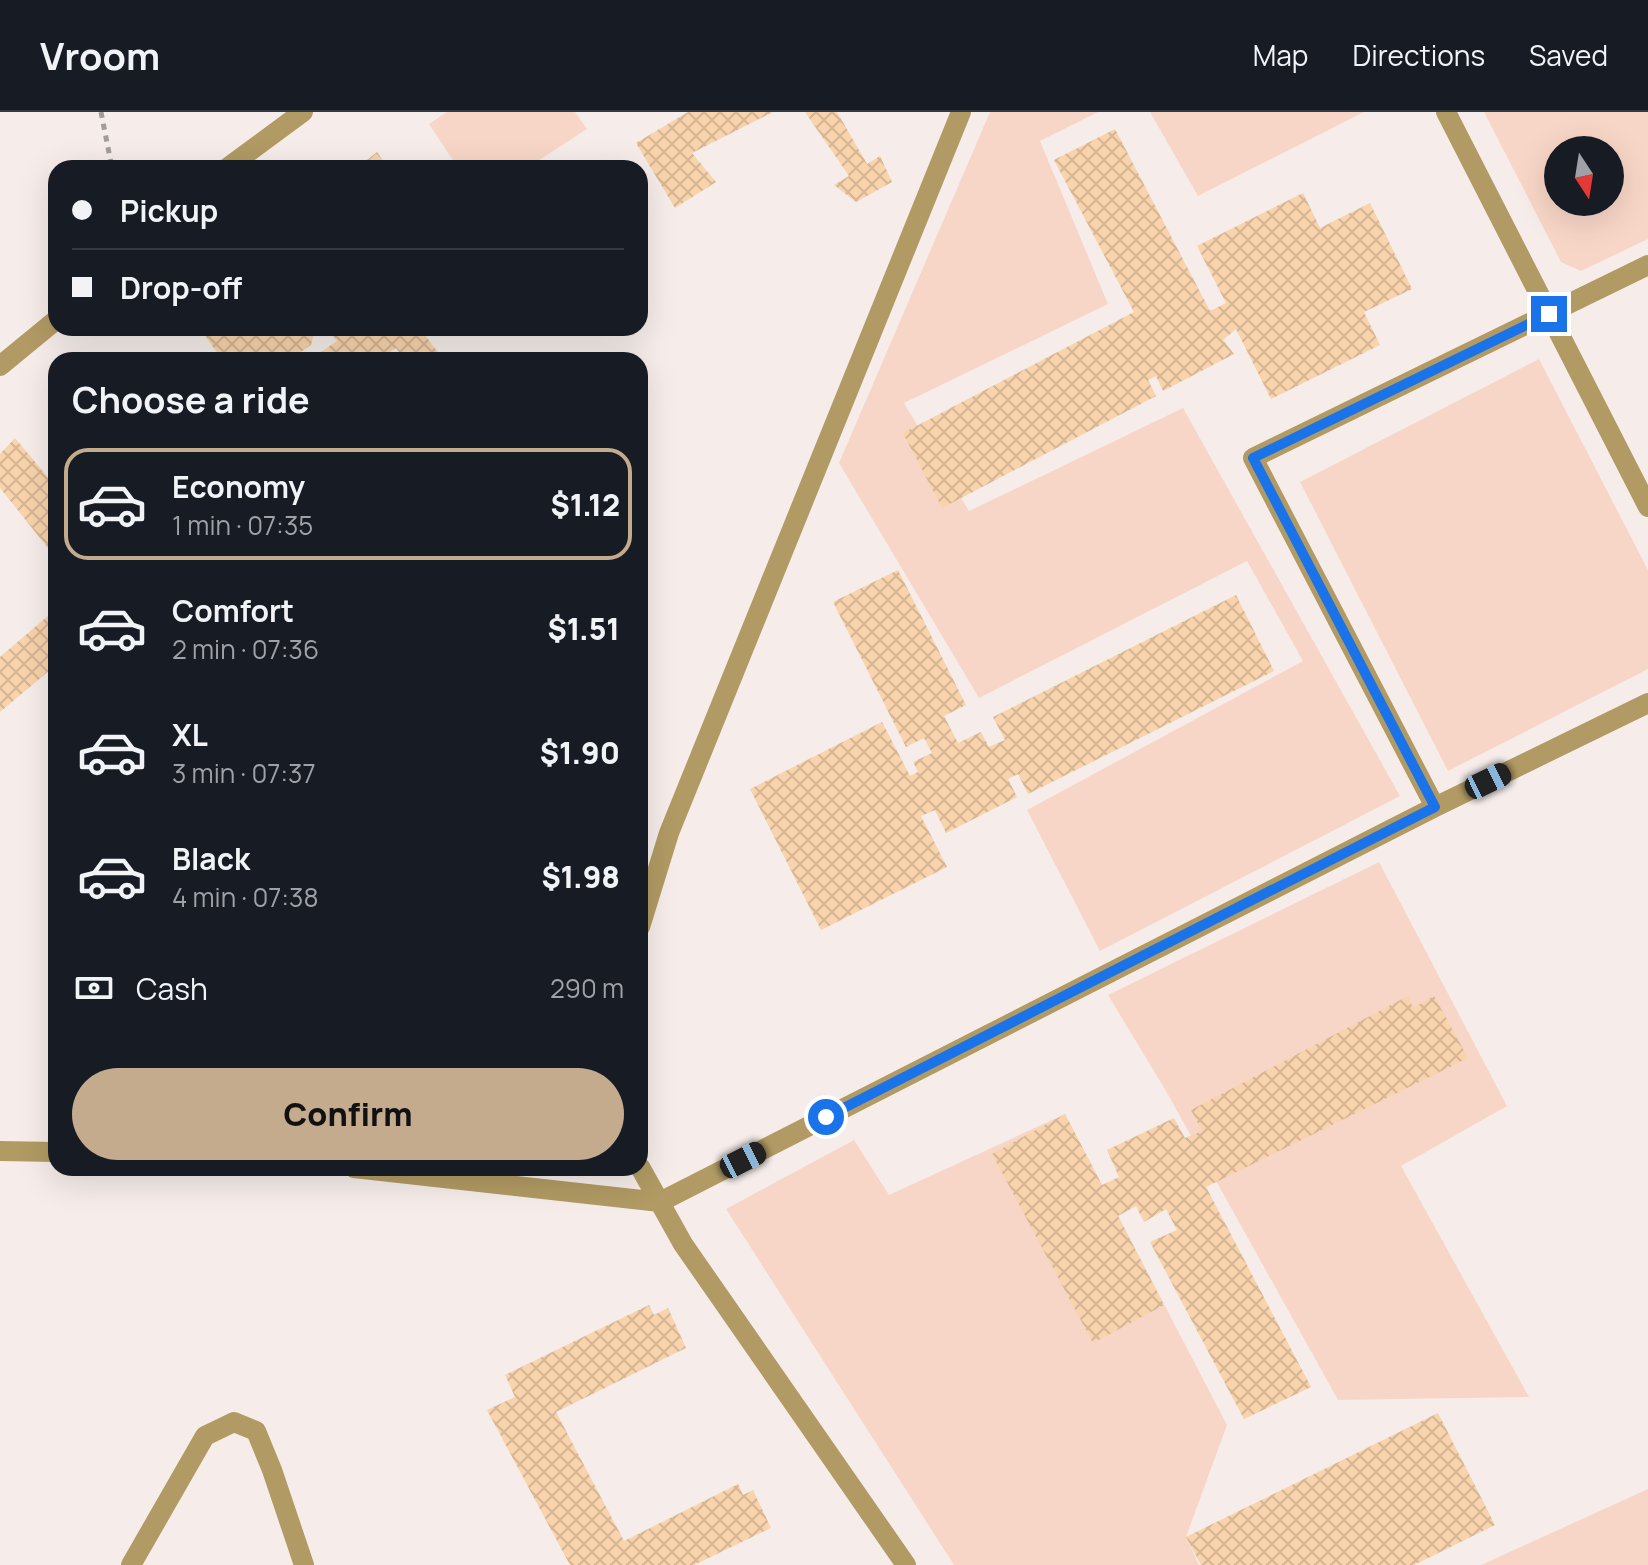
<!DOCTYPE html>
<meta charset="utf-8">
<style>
:root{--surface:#171b24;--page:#20242c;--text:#f1f3f6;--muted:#9ea1a6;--line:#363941;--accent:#c4ab8d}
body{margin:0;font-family:Manrope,sans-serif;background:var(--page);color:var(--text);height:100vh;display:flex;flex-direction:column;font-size:30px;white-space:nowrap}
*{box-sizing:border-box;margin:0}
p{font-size:26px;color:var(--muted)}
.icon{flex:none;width:44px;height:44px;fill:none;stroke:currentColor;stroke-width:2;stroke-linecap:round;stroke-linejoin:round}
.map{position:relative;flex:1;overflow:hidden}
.panel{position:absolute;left:48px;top:240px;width:600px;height:824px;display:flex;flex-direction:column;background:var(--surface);border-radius:24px;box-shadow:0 8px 32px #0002}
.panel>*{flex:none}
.hud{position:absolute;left:48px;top:48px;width:600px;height:176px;border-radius:24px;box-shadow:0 8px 32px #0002;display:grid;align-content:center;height:176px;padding:0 24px;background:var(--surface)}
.needle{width:52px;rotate:168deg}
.controls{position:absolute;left:1544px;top:24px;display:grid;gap:16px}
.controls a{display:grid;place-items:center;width:80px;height:80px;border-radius:50%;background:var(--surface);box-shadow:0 8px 32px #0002;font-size:40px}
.end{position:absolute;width:36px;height:36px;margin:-18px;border:10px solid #1a73e8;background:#fff;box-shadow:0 0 0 4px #fff}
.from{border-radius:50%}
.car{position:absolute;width:24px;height:48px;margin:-24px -12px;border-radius:10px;box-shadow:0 0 6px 2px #0007;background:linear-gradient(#222 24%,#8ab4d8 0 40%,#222 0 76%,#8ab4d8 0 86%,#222 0)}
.hud b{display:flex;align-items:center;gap:28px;height:76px;font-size:30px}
.hud b+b{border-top:2px solid var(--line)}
.hud i{width:20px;height:20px;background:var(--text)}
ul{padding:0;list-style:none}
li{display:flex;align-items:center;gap:24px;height:112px;margin:0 16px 12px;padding:0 8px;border:4px solid transparent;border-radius:24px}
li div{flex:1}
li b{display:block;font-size:30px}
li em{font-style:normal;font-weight:800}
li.selected{border-color:var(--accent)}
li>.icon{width:72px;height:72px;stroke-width:1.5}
h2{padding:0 24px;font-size:36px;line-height:96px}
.pay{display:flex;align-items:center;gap:20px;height:88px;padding:0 24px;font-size:30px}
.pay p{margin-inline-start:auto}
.cta{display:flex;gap:16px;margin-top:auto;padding:16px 24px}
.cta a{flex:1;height:92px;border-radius:48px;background:var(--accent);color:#111;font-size:32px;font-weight:800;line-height:92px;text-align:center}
header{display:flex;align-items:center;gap:48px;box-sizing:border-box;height:112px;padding:0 40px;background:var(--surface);border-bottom:2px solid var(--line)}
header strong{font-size:38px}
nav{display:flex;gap:44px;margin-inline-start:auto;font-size:28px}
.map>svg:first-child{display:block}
.grass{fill:#f8d6c7;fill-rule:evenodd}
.building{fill:url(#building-cross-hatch)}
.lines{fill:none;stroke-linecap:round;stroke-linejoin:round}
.path{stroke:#a39d9a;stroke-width:5;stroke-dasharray:6 6;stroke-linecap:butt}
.minor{stroke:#b19a63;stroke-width:20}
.route{stroke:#1a73e8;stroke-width:10}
</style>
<header>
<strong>Vroom</strong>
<nav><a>Map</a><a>Directions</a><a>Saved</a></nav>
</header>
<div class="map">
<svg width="1648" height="1453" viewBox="0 0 1648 1453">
<defs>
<pattern id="building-cross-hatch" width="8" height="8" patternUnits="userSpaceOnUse" patternTransform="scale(2)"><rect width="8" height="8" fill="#f8d3ab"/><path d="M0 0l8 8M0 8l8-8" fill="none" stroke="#d5b593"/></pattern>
</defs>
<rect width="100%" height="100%" fill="#f6edea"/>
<!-- grass -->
<path class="grass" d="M447,0H575L587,17L527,56H458L429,12Z
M990,0H1098L1040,29L1108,192L904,291L969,399L1183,296L1400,684L1100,839L1027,698L1303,549L1247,449L979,586L839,351Z
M1150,0H1364L1198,84Z
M1484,0H1648V127L1581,159L1561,150ZM1558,38H1610V90H1558Z
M1539,247L1648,458V557L1448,659L1300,370Z
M1379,750L1507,994L1401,1054L1529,1285L1338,1288L1166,979L1108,883Z
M1065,1002L1227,1313L1186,1425L1199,1453H954L726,1097L854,1028L889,1083Z
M1648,1377V1453H1481Z"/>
<!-- building -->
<path class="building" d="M688,0H773L692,41L716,70L675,96L636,31Z
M805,0H837L867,52L880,44L892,70L856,90L834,73L849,64Z
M1115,17L1210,199L1226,191L1197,134L1303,81L1320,116L1370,91L1412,177L1364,200L1380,233L1271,287L1236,217L1223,228L1234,242L1163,279L1156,264L1148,268L1156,284L942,396L903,321L1134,200L1054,48Z
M377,40L388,56H357Z
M200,216H424L421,218L444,248H405L396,236L379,248H309L337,229L331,221L314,222L311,233L289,248H267L246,242L239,248H222Z
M15,326L56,375V446L0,376V342Z
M898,458L966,593L944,604L958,631L981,620L989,635L1005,628L993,605L1236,483L1274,559L1028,682L1018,662L1008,667L1017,685L946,721L935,698L921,704L947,755L821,818L750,677L882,610L910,664L918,660L913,650L932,641L924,626L906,635L833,490Z
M56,497V553L0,600V545Z
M1408,884L1413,896L1434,884L1468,946L1206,1075L1311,1275L1244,1307L1150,1130L1177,1118L1166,1097L1144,1110L1136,1094L1118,1104L1164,1193L1093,1231L992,1042L1065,1002L1102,1073L1119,1065L1107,1038L1174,1006L1185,1026L1202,1019L1191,998Z
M649,1193L654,1203L668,1196L686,1236L556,1300L624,1429L738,1372L743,1383L753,1378L771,1416L694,1453H570L487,1298L515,1285L505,1263Z
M1438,1301L1495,1413L1414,1453H1201L1186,1425Z"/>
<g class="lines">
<!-- path -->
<path class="path" d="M101,0L112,56"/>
<!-- minor -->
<path class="minor" d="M1446,0L1648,395
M227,56L303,0
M0,254L56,208
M1435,695L1253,346L1648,153
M640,815L669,721L961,0
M0,1039L56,1040
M640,1055L683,1132L906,1453
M354,1056L660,1090L1435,695L1648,591
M131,1453L205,1324L234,1310L256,1319L272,1358L304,1453"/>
</g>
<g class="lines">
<!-- route -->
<path class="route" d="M826,1005L1435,695L1253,346L1549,202"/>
</g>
</svg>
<div class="controls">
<a><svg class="needle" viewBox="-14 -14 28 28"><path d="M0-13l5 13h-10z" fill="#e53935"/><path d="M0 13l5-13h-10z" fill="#9ea1a6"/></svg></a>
</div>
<i class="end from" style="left:826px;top:1005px"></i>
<i class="end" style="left:1549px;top:202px"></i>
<i class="car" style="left:1488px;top:669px;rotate:64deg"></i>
<i class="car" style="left:743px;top:1048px;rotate:63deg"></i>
<div class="hud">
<b><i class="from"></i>Pickup</b>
<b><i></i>Drop-off</b>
</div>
<section class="panel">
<h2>Choose a ride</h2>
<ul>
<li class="selected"><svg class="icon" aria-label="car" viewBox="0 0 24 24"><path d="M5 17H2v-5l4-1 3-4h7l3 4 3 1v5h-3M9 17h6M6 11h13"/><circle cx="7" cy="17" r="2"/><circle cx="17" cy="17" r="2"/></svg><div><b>Economy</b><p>1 min · 07:35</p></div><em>$1.12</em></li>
<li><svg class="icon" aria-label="car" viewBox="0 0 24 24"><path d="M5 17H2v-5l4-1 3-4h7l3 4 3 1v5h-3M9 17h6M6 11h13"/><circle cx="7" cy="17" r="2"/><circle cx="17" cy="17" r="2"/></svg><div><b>Comfort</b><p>2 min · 07:36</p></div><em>$1.51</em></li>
<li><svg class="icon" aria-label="car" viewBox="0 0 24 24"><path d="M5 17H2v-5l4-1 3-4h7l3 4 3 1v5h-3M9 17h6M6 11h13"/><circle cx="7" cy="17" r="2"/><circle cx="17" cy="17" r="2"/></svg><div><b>XL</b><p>3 min · 07:37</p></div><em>$1.90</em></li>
<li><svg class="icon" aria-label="car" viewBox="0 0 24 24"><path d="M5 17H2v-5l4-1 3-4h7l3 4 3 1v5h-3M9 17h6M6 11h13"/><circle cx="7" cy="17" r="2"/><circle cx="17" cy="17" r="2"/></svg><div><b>Black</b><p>4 min · 07:38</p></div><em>$1.98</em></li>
</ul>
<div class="pay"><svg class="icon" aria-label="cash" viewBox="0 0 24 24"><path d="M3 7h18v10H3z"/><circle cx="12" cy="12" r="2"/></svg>Cash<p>290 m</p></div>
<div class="cta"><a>Confirm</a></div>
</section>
</div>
